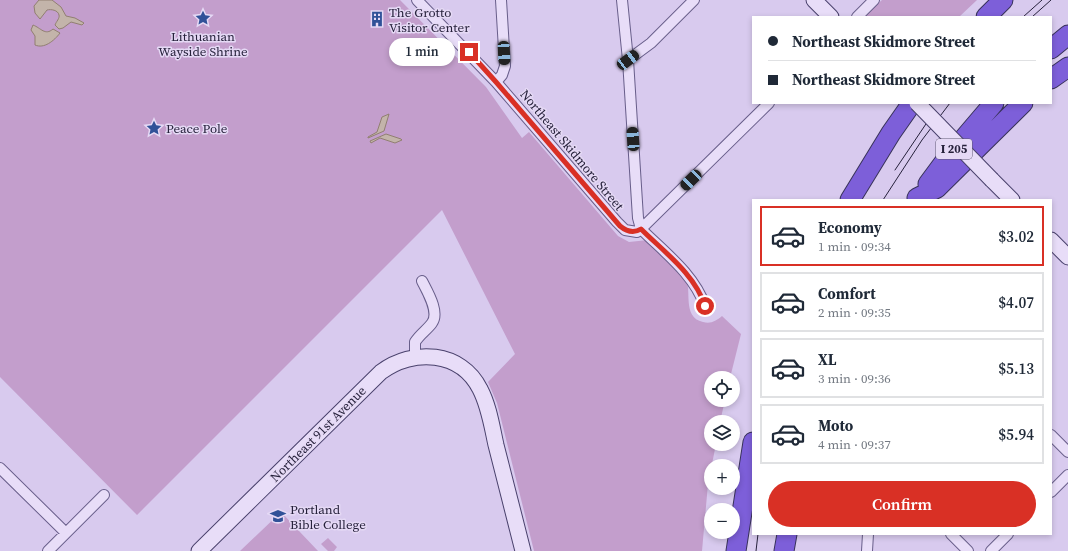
<!DOCTYPE html>
<meta charset="utf-8">
<style>
:root{--surface:#fff;--page:#f2f2f3;--text:#1f2937;--muted:#747a83;--line:#e0e1e3;--accent:#d93025}
body{margin:0;font-family:"Source Serif 4",serif;background:var(--page);color:var(--text);height:100vh;display:flex;flex-direction:column;font-size:15px;white-space:nowrap}
*{box-sizing:border-box;margin:0}
p{font-size:13px;color:var(--muted)}
.icon{flex:none;width:22px;height:22px;fill:none;stroke:currentColor;stroke-width:2;stroke-linecap:round;stroke-linejoin:round}
.map{position:relative;flex:1;overflow:hidden}
.sheet{position:absolute;left:752px;top:199px;width:300px;height:336px;display:flex;flex-direction:column;background:var(--surface);border-radius:0px;box-shadow:0 2px 6px #0003}
.sheet>*{flex:none}
.banner{position:absolute;left:752px;top:16px;width:300px;height:88px;border-radius:0px;box-shadow:0 2px 6px #0003;display:grid;align-content:center;height:88px;padding:0 16px;background:var(--surface)}
.tools{position:absolute;left:704px;top:371px;display:grid;gap:8px}
.tools a{display:grid;place-items:center;width:36px;height:36px;border-radius:50%;background:var(--surface);box-shadow:0 2px 6px #0003;font-size:20px}
.end{position:absolute;width:18px;height:18px;margin:-9px;border:5px solid #d93025;background:#fff;box-shadow:0 0 0 2px #fff}
.from{border-radius:50%}
.bubble{position:absolute;height:28px;border-radius:14px;background:var(--surface);box-shadow:0 2px 6px #0003;font-size:13px;font-weight:600;line-height:28px;text-align:center}
.car{position:absolute;width:12px;height:24px;margin:-12px -6px;border-radius:5px;box-shadow:0 0 3px 1px #0007;background:linear-gradient(#222 24%,#8ab4d8 0 40%,#222 0 76%,#8ab4d8 0 86%,#222 0)}
.banner b{display:flex;align-items:center;gap:14px;height:38px;font-size:15px}
.banner b+b{border-top:1px solid var(--line)}
.banner i{width:10px;height:10px;background:var(--text)}
ul{padding:7px 0 0;list-style:none}
li{display:flex;align-items:center;gap:12px;height:60px;margin:0 8px 6px;padding:0 8px;border:2px solid var(--line);border-radius:0px}
li div{flex:1}
li b{display:block;font-size:15px}
li em{font-style:normal;font-weight:600}
li.selected{border-color:var(--accent)}
li>.icon{width:36px;height:36px;stroke-width:1.5}
.action{display:flex;gap:8px;margin-top:auto;padding:8px 16px}
.action a{flex:1;height:46px;border-radius:24px;background:var(--accent);color:#fff;font-size:16px;font-weight:600;line-height:46px;text-align:center}
.map>svg:first-child{display:block}
.green{fill:#c39ecc}
.water{fill:#c3b4aa;stroke:#917f71}
.lines{fill:none;stroke-linecap:round;stroke-linejoin:round}
.street-casing{stroke:#685e8a;stroke-width:12}
.secondary-casing{stroke:#49416c;stroke-width:17}
.highway-casing{stroke:#383259;stroke-width:21}
.street{stroke:#e8ddf8;stroke-width:10}
.secondary{stroke:#e8ddf8;stroke-width:15}
.highway{stroke:#7d5fd9;stroke-width:19}
.tram{stroke:#26213b;stroke-width:1}
.secondary-bridge-casing{stroke:#49416c;stroke-width:17;stroke-linecap:butt}
.secondary-bridge{stroke:#e8ddf8;stroke-width:15}
.route{stroke:#d93025;stroke-width:5}
.labels{text-anchor:middle;dominant-baseline:central;stroke-width:3;stroke-linejoin:round;paint-order:stroke}
.shield{fill:#e5d9f5;stroke:#5f5873;stroke-width:1}
.shield-label{font-size:12px;font-weight:bold;fill:#26213b}
.poi-label{font-size:13px;fill:#26213b;stroke:#e5d9f5;text-anchor:start}
.street-label{font-size:13px;fill:#26213b;stroke:#e5d9f5}
</style>
<div class="map">
<svg width="1068" height="551" viewBox="0 0 1068 551">
<rect width="100%" height="100%" fill="#d8caee"/>
<!-- green -->
<path class="green" d="M0,0H400L486,87L522,138L529,132L618,236L629,242L648,240C657,249 666,258 674,267C678,271 682,274 685,278C693,289 681,317 703,322C711,324 716,321 722,316L741,334L730,378H711V400H725L720,422H711V444H716L708,484L702,551H534L497,403L488,382L515,354L442,210L137,515L0,377Z
M882,0H977L959,17H863Z
M281,512L318,551H240Z
M328,538L337,547L334,551H328L321,544Z"/>
<!-- water -->
<path class="water" d="M39,0H52L61,7L66,16L75,18L84,23L82,25L71,22L63,28L59,29L55,25C56,22 60,18 59,15C58,10 51,9 47,10L40,19L35,13L34,6Z
M33,25C41,28 45,36 53,29L60,33C54,41 44,49 35,45V36L31,30Z
M389,114L384,131L368,138V137L377,132L382,117Z
M386,134L401,139L402,140L395,143L380,138L371,143L370,141Z"/>
<g class="lines">
<defs>
<path id="street" d="M417,0L496,82L617,222L625,230L637,232L641,229L769,103
M622,0L628,60L638,218L641,229C664,252 694,274 705,306
M857,17L874,0
M628,60L651,43L694,0
M496,82L502,75L505,66L501,0
M415,357V342C420,334 427,330 432,323C440,312 427,291 422,281
M1051,435L1068,452
M0,468L66,533
M1051,492L1068,475
M951,534L968,551
M48,551L104,495
M867,551L868,534
M991,551L1008,534"/>
<path id="secondary" d="M814,0L831,17
M992,180L1012,200
M1051,240L1068,257
M199,551L381,372C413,348 461,351 480,389C489,406 492,427 496,445C505,480 514,516 523,551"/>
<path id="highway" d="M986,17L1003,0
M1051,49L1068,35
M1051,79L1068,67
M928,184L948,157L994,103
M917,198L937,188L1023,103
M850,200L891,133L912,103
M736,551L753,442
M784,551L787,534"/>
</defs>
<!-- street casing -->
<use href="#street" class="street-casing"/>
<!-- secondary casing -->
<use href="#secondary" class="secondary-casing"/>
<!-- highway casing -->
<use href="#highway" class="highway-casing"/>
<!-- street -->
<use href="#street" class="street"/>
<!-- secondary -->
<use href="#secondary" class="secondary"/>
<!-- highway -->
<use href="#highway" class="highway"/>
<!-- tram -->
<path class="tram" d="M1023,17L1042,0
M1032,17L1051,0
M895,170L932,115
M883,200L922,140L950,103
M756,551L758,534"/>
<defs>
<path id="secondary-bridge" d="M917,103L992,180"/>
</defs>
<!-- secondary-bridge casing -->
<use href="#secondary-bridge" class="secondary-bridge-casing"/>
<!-- secondary-bridge -->
<use href="#secondary-bridge" class="secondary-bridge"/>
</g>
<g class="lines">
<!-- route -->
<path class="route" d="M469,52L496,82L620,226C626,231 633,234 641,229C664,252 695,274 705,306"/>
</g>
<!-- icons -->
<defs>
<symbol id="sight-bare" viewBox="-9 -9 18 18"><path d="M0-6L1.8-2.2L6-1.7L2.9 1.2L3.7 5.4L0 3.3L-3.7 5.4L-2.9 1.2L-6-1.7L-1.8-2.2Z" fill="#305198" stroke="#e5d9f5" stroke-width="2.5" paint-order="stroke"/></symbol>
<symbol id="building-bare" viewBox="-9 -9 18 18"><path d="M-4-6H4V6H1V3H-1V6H-4ZM-2.5-4.3h1.7v1.8h-1.7ZM.8-4.3h1.7v1.8H.8ZM-2.5-1h1.7V.8h-1.7ZM.8-1h1.7V.8H.8Z" fill="#305198" stroke="#e5d9f5" stroke-width="2.5" paint-order="stroke"/></symbol>
<symbol id="university-bare" viewBox="-9 -9 18 18"><path d="M0-5L7-2L0 1L-7-2ZM-4 1L0 2.5L4 1V4Q0 6-4 4Z" fill="#305198" stroke="#e5d9f5" stroke-width="2.5" paint-order="stroke"/></symbol>
</defs>
<g fill-rule="evenodd">
<use href="#sight-bare" x="192" y="7" width="22" height="22"/>
<use href="#building-bare" x="366" y="8" width="22" height="22"/>
<use href="#sight-bare" x="143" y="117" width="22" height="22"/>
<use href="#university-bare" x="267" y="505" width="22" height="22"/>
</g>
<g class="labels">
<!-- shield labels -->
<rect class="shield" x="936" y="139" width="36" height="20" rx="3"/>
<g class="shield-label">
<text x="954" y="149">I 205</text>
</g>
<!-- poi labels -->
<g class="poi-label">
<text x="389" y="12">The Grotto<tspan x="389" dy="15">Visitor Center</tspan></text>
<text x="203" y="36" text-anchor="middle">Lithuanian<tspan x="203" dy="15">Wayside Shrine</tspan></text>
<text x="166" y="128">Peace Pole</text>
<text x="290" y="509">Portland<tspan x="290" dy="15">Bible College</tspan></text>
</g>
<!-- street labels -->
<g class="street-label">
<text transform="translate(572 150) rotate(50)">Northeast Skidmore Street</text>
<text transform="translate(318 434) rotate(-45)">Northeast 91st Avenue</text>
</g>
</g>
</svg>
<div class="tools">
<a><svg class="icon" aria-label="locate" viewBox="0 0 24 24"><circle cx="12" cy="12" r="6"/><path d="M12 2v4M12 18v4M2 12h4M18 12h4"/></svg></a>
<a><svg class="icon" aria-label="layers" viewBox="0 0 24 24"><path d="M12 4l9 5-9 5-9-5zM3 14l9 5 9-5"/></svg></a>
<a>+</a>
<a>−</a>
</div>
<i class="end from" style="left:705px;top:306px"></i>
<i class="end" style="left:469px;top:52px"></i>
<div class="bubble" style="left:389px;top:38px;width:66px">1 min</div>
<i class="car" style="left:504px;top:53px;rotate:177deg"></i>
<i class="car" style="left:628px;top:60px;rotate:53deg"></i>
<i class="car" style="left:633px;top:139px;rotate:356deg"></i>
<i class="car" style="left:691px;top:180px;rotate:226deg"></i>
<div class="banner">
<b><i class="from"></i>Northeast Skidmore Street</b>
<b><i></i>Northeast Skidmore Street</b>
</div>
<section class="sheet">
<ul>
<li class="selected"><svg class="icon" aria-label="car" viewBox="0 0 24 24"><path d="M5 17H2v-5l4-1 3-4h7l3 4 3 1v5h-3M9 17h6M6 11h13"/><circle cx="7" cy="17" r="2"/><circle cx="17" cy="17" r="2"/></svg><div><b>Economy</b><p>1 min · 09:34</p></div><em>$3.02</em></li>
<li><svg class="icon" aria-label="car" viewBox="0 0 24 24"><path d="M5 17H2v-5l4-1 3-4h7l3 4 3 1v5h-3M9 17h6M6 11h13"/><circle cx="7" cy="17" r="2"/><circle cx="17" cy="17" r="2"/></svg><div><b>Comfort</b><p>2 min · 09:35</p></div><em>$4.07</em></li>
<li><svg class="icon" aria-label="car" viewBox="0 0 24 24"><path d="M5 17H2v-5l4-1 3-4h7l3 4 3 1v5h-3M9 17h6M6 11h13"/><circle cx="7" cy="17" r="2"/><circle cx="17" cy="17" r="2"/></svg><div><b>XL</b><p>3 min · 09:36</p></div><em>$5.13</em></li>
<li><svg class="icon" aria-label="car" viewBox="0 0 24 24"><path d="M5 17H2v-5l4-1 3-4h7l3 4 3 1v5h-3M9 17h6M6 11h13"/><circle cx="7" cy="17" r="2"/><circle cx="17" cy="17" r="2"/></svg><div><b>Moto</b><p>4 min · 09:37</p></div><em>$5.94</em></li>
</ul>
<div class="action"><a>Confirm</a></div>
</section>
</div>
